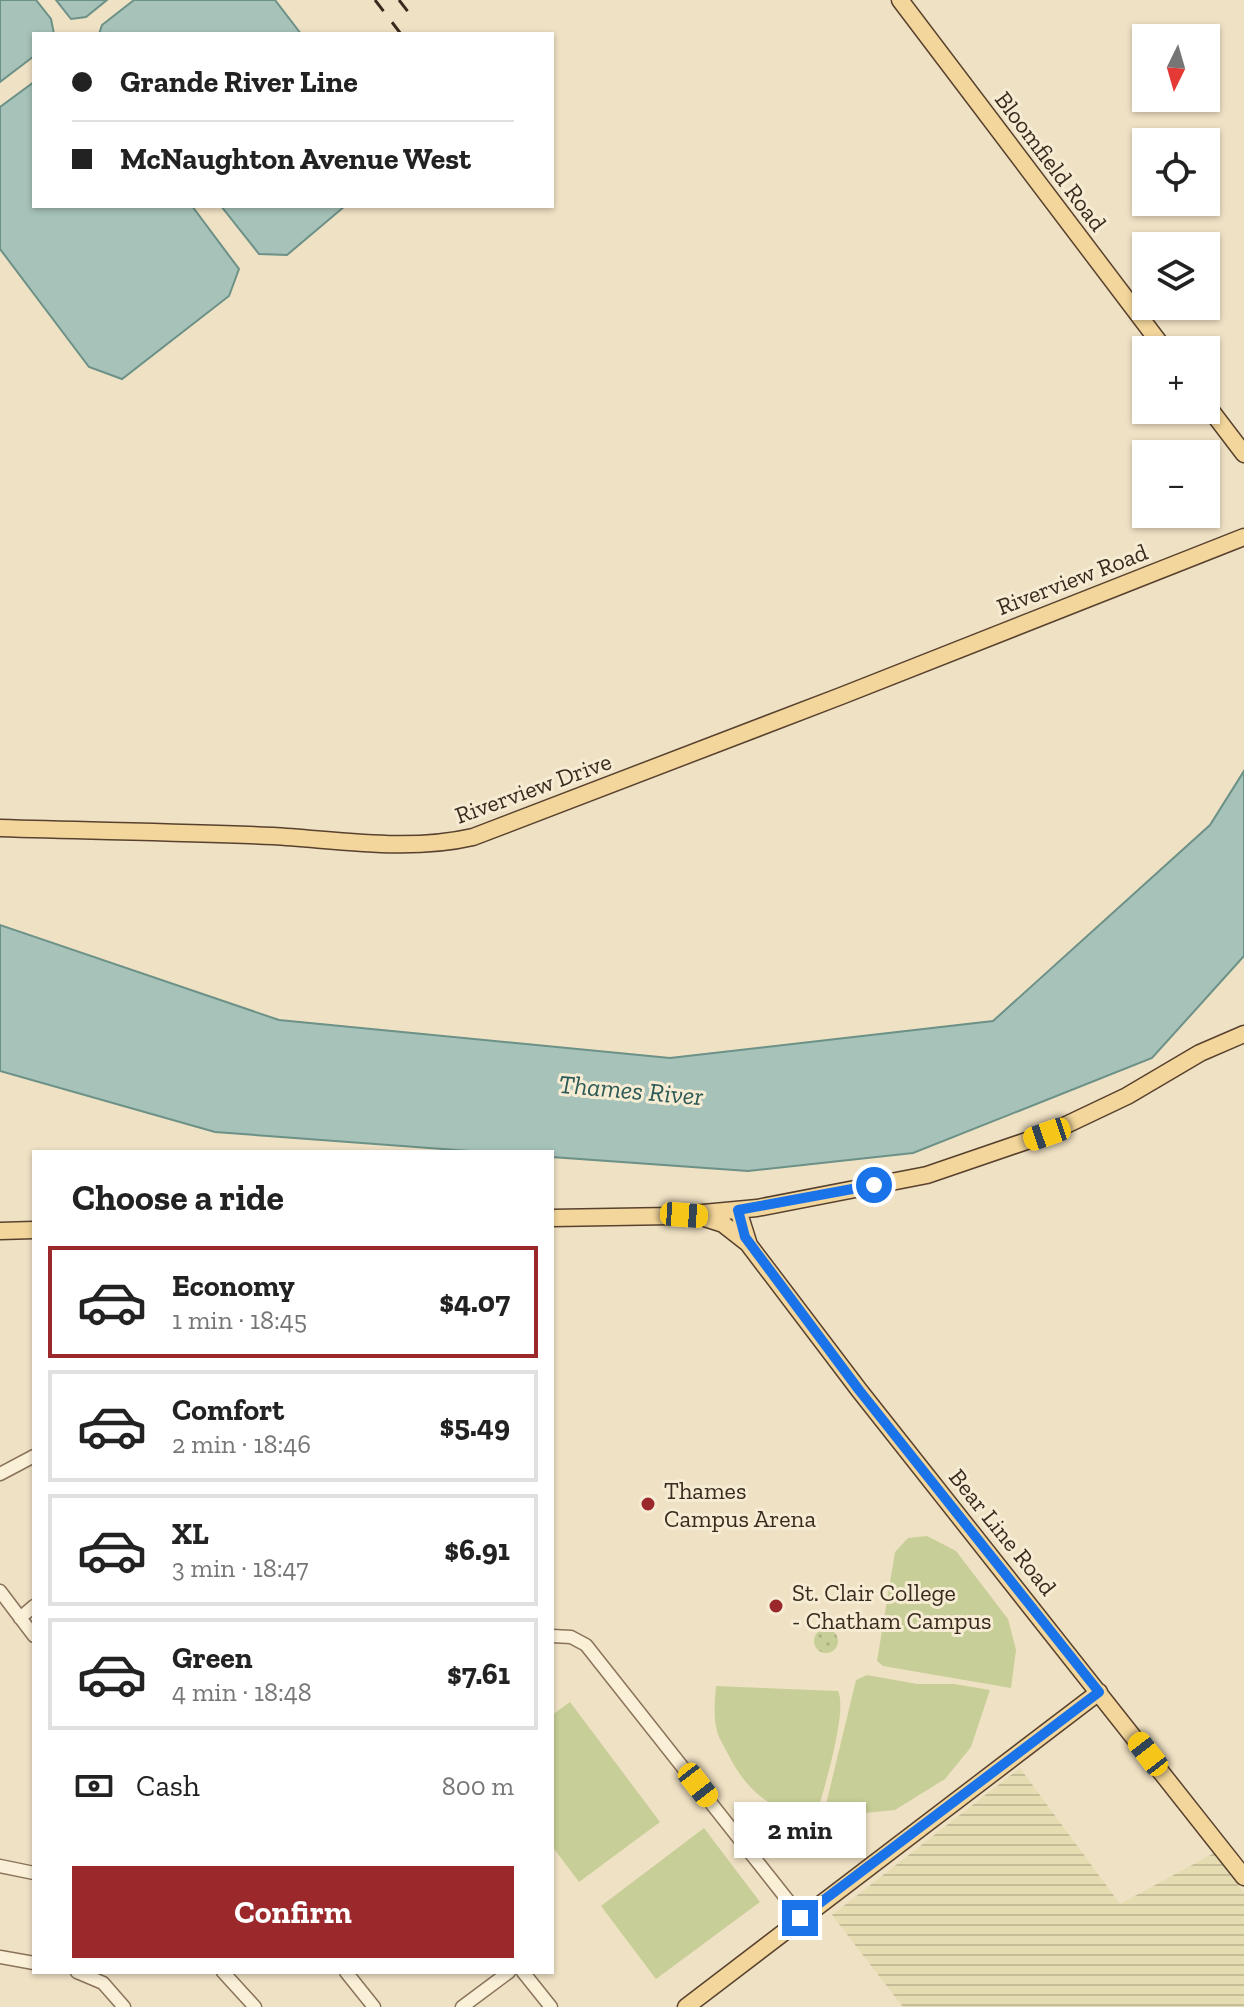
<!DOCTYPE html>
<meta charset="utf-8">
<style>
:root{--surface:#fff;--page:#f2f2f2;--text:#222;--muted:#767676;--line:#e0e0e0;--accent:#9b282b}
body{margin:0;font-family:"Zilla Slab",serif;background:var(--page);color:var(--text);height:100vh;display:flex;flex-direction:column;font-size:30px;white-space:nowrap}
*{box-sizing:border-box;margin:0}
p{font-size:26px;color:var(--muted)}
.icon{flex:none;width:44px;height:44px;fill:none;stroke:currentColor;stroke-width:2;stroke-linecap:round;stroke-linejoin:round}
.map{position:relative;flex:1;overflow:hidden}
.panel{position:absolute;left:32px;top:1150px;width:522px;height:824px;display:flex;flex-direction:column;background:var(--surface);border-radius:0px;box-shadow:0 2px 6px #0004}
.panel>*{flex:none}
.top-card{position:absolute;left:32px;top:32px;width:522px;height:176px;border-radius:0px;box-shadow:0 2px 6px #0004;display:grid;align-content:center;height:176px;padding:0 40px;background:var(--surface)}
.needle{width:52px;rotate:185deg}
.buttons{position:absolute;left:1132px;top:24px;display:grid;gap:16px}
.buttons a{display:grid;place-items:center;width:88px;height:88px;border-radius:0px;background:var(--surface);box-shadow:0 2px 6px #0004;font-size:40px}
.end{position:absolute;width:36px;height:36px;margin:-18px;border:10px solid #1a73e8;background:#fff;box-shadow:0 0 0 4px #fff}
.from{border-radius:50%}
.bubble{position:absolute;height:56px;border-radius:0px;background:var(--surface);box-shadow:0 2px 6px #0004;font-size:26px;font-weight:700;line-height:56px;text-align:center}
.car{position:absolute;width:24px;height:48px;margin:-24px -12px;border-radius:10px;box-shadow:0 0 6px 2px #0007;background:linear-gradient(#f5c518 24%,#345 0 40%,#f5c518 0 76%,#345 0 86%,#f5c518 0)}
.top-card b{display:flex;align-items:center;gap:28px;height:76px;font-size:30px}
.top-card b+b{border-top:2px solid var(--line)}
.top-card i{width:20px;height:20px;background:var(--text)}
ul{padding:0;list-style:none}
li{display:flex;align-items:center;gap:24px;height:112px;margin:0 16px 12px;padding:0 24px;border:4px solid var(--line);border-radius:0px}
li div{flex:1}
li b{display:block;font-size:30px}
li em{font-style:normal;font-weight:700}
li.selected{border-color:var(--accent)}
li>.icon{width:72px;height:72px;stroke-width:1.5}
h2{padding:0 40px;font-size:36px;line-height:96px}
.pay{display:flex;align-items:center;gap:20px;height:88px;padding:0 40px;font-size:30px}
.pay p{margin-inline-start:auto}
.button{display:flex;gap:16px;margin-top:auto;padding:16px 40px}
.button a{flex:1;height:92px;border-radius:0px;background:var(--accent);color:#fff;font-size:32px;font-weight:700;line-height:92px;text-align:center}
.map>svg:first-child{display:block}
.farmland{fill:url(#farmland-rules)}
.green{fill:#c8ce97}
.park{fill:url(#park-dots)}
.water{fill:#a6c2b9;stroke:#6c9187;stroke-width:2}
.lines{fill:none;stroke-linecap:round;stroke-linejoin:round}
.minor-casing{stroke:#8a735a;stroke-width:15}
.major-casing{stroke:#58412e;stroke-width:19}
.minor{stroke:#faefd7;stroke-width:12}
.major{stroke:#f3d69b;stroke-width:16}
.rail{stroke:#3a2b1e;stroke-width:3;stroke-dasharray:14 14;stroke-linecap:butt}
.route{stroke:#1a73e8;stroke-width:10}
.poi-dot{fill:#9b282b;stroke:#f6ecd3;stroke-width:3}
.labels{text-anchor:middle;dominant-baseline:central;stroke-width:6;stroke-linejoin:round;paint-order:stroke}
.street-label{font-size:24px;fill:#3a2b1e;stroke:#f6ecd3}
.poi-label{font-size:24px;fill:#3a2b1e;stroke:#f6ecd3;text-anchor:start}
.water-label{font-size:26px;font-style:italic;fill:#2d5a56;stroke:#f6ecd3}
</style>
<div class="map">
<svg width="1244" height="2007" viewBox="0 0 1244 2007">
<defs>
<pattern id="farmland-rules" width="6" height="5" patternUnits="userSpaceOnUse" patternTransform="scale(2)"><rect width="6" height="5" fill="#e5dcb1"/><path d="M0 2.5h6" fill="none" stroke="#c5bd98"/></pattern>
<pattern id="park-dots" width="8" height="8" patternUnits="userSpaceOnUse" patternTransform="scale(2)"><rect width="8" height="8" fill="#c8ce97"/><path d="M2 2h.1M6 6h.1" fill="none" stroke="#adb182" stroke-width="1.8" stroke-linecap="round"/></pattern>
</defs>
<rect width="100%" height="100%" fill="#efe1c4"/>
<!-- farmland -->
<path class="farmland" d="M1020,1768L1120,1904L1214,1853L1244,1893V2007H903L832,1915Z"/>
<!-- green -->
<path class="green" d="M927,1536L956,1551L1008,1619L1016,1650L1011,1688L883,1666L877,1661L895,1552L908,1538Z
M867,1675L917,1684H954L990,1690L971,1747L945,1779L895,1810L823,1817L856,1680Z
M716,1686L838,1691C848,1711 823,1792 816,1817C773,1813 747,1792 728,1754C724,1746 719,1739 717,1731C713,1716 715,1701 716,1686Z
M570,1702L660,1822L579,1882L552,1846V1715Z
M704,1828L760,1902L656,1979L601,1906Z"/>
<!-- park -->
<path class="park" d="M814 1641a12 12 0 1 1 24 0a12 12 0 1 1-24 0Z"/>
<!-- water -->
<path class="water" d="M0,0H36L51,19L54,34H34V56L0,82Z
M56,0H107L86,17L71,19Z
M134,0H275L301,34H99L102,25Z
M34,82V206H192L239,269L229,296L122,379L89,367L0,249V107Z
M221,206H345L287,255L259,254Z
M1244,771V956L1152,1058L913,1153L748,1171L552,1157V1152H483L215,1132L0,1071V925L279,1020L670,1058L993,1021L1210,825Z"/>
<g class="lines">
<defs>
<path id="minor" d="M0,1474L34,1456
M0,1591L34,1636
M20,1618L34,1606
M552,1636L571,1637L586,1645L790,1903L800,1918
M0,1866L34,1873
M0,1957L34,1963
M77,1972L103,1983L124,2007
M223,1972L255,2007
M346,1972L374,2007
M523,1972L551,2007
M462,2007L509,1972"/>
<path id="major" d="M900,0L1165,350
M1206,404L1244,454
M0,828C91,831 182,832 273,836C339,840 408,852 473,837L841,696L1244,537
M738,1210L749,1245L859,1390L1244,1877
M701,1217L723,1224L746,1242
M552,1218L671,1216L757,1208L927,1175L1047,1134L1127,1096L1200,1053L1244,1034
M0,1231L34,1230
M686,2007L1099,1692"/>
</defs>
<!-- minor casing -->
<use href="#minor" class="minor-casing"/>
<!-- major casing -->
<use href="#major" class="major-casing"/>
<!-- minor -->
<use href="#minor" class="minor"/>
<!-- major -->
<use href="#major" class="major"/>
<!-- rail -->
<path class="rail" d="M375,0L401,34
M399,0L416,22"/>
</g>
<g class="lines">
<!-- route -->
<path class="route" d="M800,1918L1099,1692L859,1390L745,1237L738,1210L874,1185"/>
</g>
<!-- markers -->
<g class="poi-dot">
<circle cx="648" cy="1504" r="8"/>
<circle cx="776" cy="1606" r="8"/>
</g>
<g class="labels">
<!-- street labels -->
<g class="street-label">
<text transform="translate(1051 161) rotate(53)">Bloomfield Road</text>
<text transform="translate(1072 579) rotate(-21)">Riverview Road</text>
<text transform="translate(533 788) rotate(-20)">Riverview Drive</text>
<text transform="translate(1003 1532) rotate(51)">Bear Line Road</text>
</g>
<!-- poi labels -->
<g class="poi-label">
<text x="664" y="1490">Thames<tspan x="664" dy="28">Campus Arena</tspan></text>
<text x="792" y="1592">St. Clair College<tspan x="792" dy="28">- Chatham Campus</tspan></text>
</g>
<!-- water labels -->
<g class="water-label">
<text transform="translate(631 1090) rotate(5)">Thames River</text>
</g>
</g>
</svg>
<div class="buttons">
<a><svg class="needle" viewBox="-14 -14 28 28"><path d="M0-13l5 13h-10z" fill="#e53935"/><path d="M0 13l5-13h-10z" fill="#767676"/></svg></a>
<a><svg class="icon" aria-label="locate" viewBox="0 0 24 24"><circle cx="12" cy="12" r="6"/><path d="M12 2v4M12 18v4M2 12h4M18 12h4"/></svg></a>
<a><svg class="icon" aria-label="layers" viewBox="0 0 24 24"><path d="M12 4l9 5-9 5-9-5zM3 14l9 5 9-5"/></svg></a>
<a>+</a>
<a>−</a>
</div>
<i class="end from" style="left:874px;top:1185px"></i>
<i class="end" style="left:800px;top:1918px"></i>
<div class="bubble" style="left:734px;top:1802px;width:132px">2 min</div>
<i class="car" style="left:1047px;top:1134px;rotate:251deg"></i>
<i class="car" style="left:684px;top:1215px;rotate:94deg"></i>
<i class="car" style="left:1148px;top:1754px;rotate:322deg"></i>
<i class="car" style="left:698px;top:1785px;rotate:142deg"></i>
<div class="top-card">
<b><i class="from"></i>Grande River Line</b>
<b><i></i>McNaughton Avenue West</b>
</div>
<section class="panel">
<h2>Choose a ride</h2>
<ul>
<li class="selected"><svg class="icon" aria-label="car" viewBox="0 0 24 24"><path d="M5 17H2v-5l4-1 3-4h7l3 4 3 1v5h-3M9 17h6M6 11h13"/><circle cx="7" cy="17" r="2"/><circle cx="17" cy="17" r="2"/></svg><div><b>Economy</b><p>1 min · 18:45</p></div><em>$4.07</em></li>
<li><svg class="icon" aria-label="car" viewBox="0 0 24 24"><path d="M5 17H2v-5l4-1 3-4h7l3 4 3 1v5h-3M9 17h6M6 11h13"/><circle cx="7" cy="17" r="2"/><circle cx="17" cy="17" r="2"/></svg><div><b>Comfort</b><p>2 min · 18:46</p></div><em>$5.49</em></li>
<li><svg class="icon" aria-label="car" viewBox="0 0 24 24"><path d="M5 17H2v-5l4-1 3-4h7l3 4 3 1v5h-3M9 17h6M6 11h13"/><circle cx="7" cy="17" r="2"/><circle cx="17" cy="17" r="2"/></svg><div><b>XL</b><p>3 min · 18:47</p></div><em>$6.91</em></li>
<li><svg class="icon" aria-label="car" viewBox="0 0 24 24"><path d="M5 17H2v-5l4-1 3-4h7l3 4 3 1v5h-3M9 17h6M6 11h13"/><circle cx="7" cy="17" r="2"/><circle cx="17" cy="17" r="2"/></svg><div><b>Green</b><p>4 min · 18:48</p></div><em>$7.61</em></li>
</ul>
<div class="pay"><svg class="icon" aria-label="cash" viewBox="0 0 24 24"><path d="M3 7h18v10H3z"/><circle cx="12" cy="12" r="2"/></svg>Cash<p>800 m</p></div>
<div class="button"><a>Confirm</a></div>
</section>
</div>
